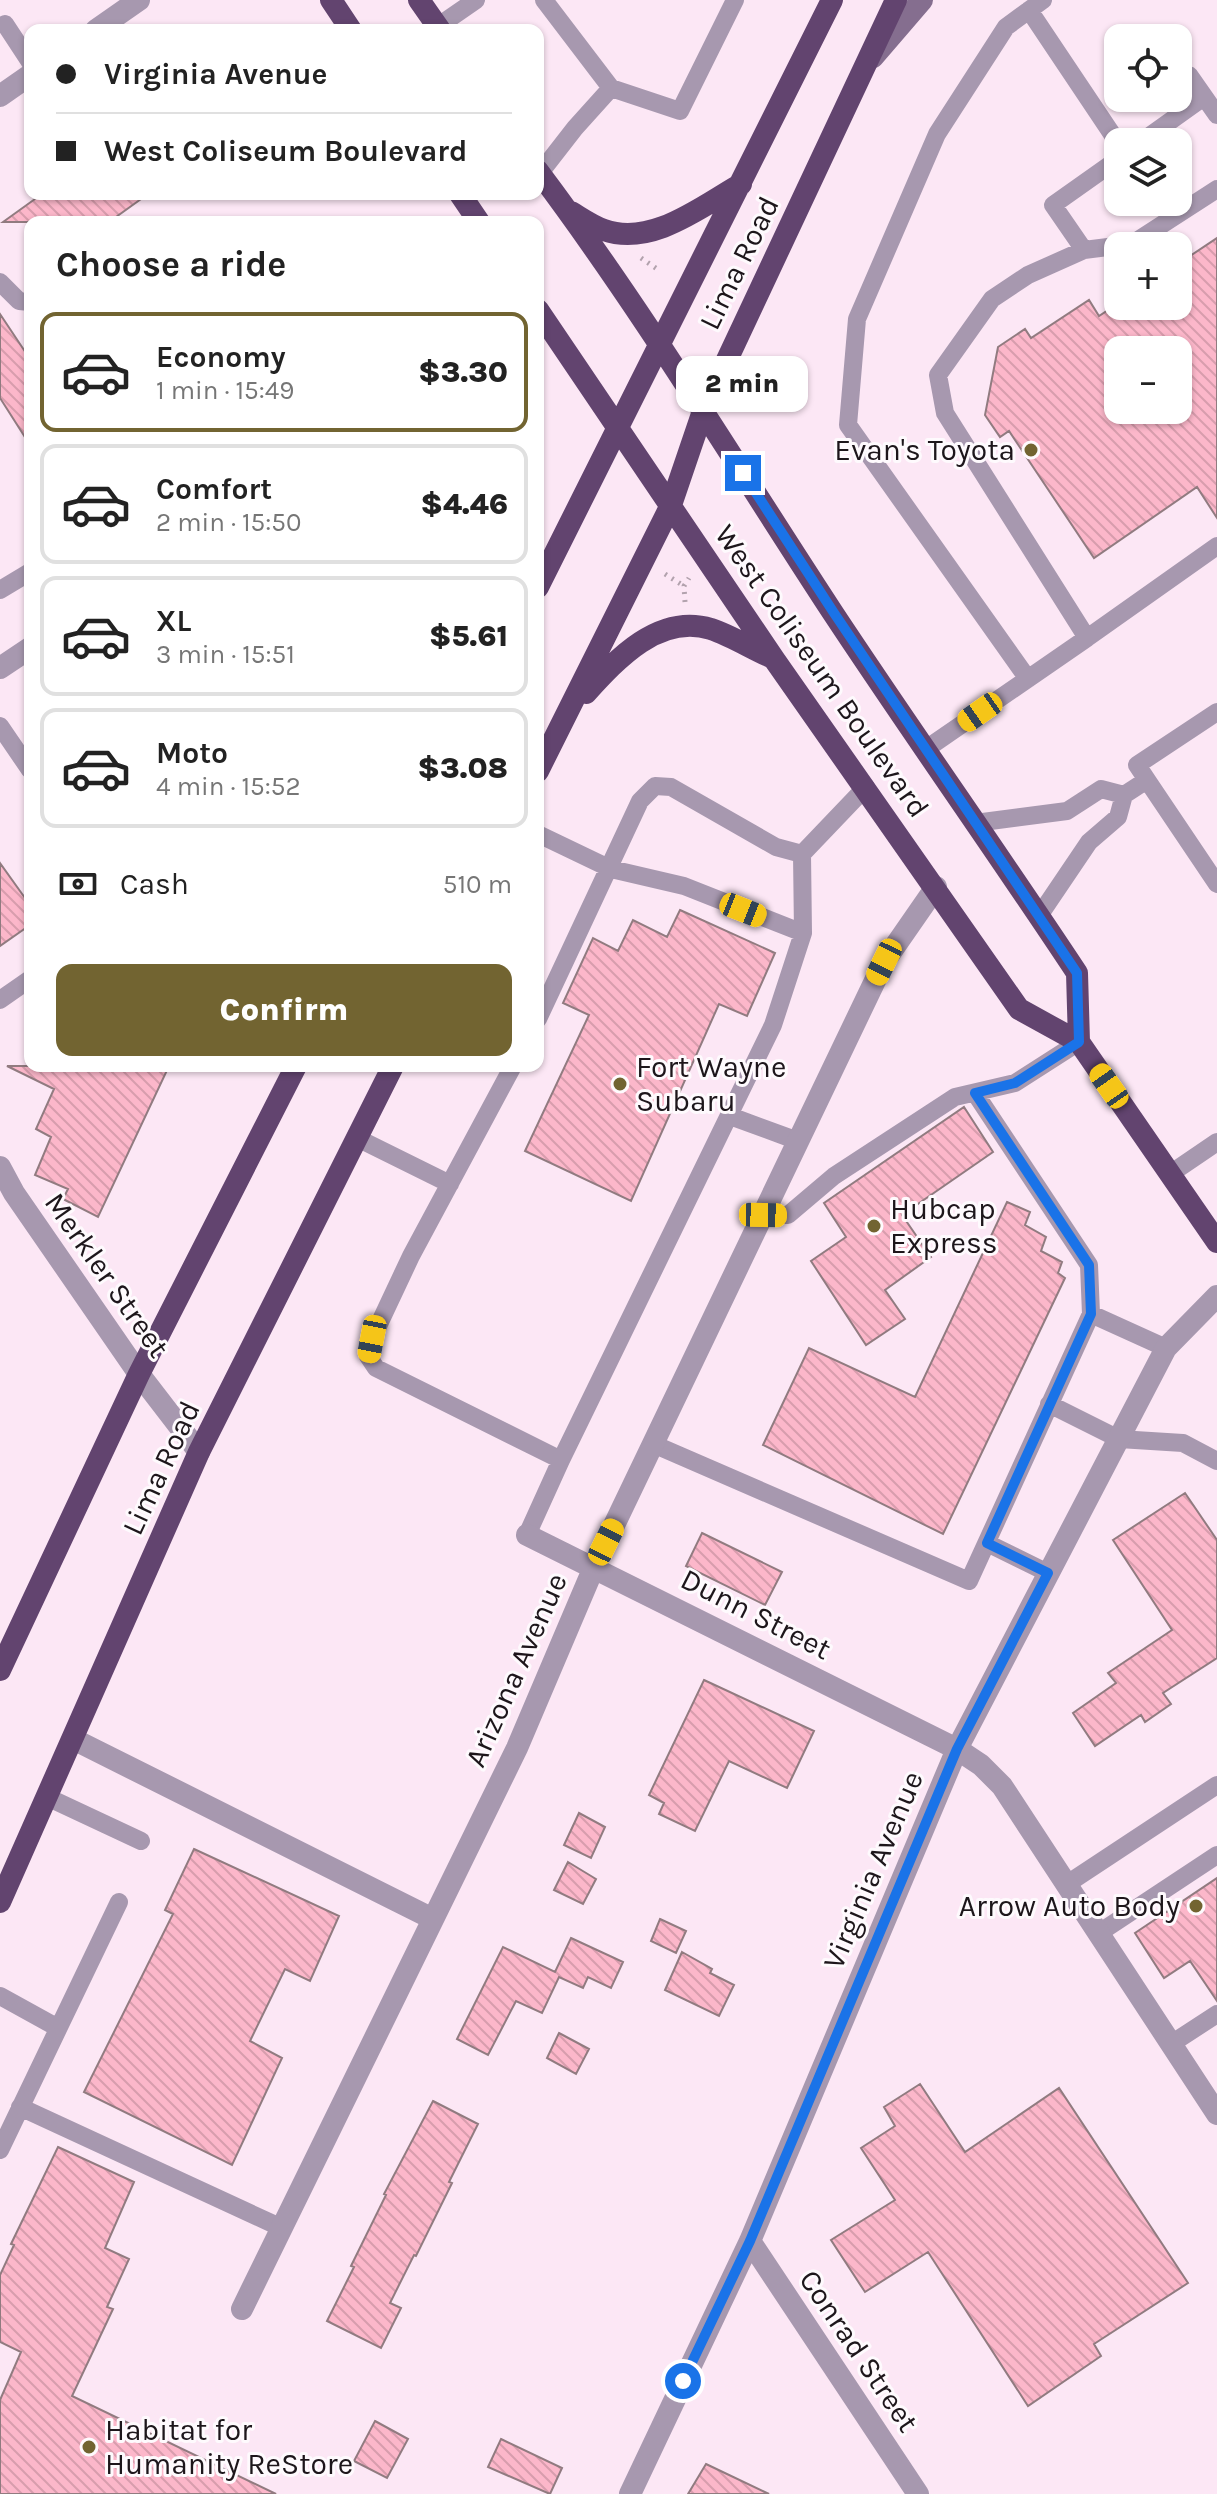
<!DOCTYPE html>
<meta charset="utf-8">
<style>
:root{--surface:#fff;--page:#f2f2f2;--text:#222;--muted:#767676;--line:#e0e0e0;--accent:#726431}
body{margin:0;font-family:Karla,sans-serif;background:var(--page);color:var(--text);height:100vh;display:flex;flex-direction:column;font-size:30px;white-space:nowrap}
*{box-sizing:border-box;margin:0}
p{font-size:26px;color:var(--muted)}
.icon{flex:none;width:44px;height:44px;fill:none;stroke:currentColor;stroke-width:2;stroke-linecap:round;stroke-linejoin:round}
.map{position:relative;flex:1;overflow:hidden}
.details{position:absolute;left:24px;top:216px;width:520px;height:856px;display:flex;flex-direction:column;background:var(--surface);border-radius:16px;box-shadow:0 2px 6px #0004}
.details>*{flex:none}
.guide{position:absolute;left:24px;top:24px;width:520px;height:176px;border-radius:16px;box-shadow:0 2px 6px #0004;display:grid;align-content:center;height:176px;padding:0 32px;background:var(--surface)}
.controls{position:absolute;left:1104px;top:24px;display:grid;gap:16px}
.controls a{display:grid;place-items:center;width:88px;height:88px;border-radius:16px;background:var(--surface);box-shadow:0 2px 6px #0004;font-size:40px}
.end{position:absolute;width:36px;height:36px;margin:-18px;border:10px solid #1a73e8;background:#fff;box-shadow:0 0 0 4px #fff}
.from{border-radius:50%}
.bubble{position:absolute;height:56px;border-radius:16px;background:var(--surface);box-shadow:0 2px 6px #0004;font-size:26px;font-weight:800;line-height:56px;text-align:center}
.car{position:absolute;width:24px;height:48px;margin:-24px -12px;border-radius:10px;box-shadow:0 0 6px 2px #0007;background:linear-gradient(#f5c518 24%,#345 0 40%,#f5c518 0 76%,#345 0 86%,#f5c518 0)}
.guide b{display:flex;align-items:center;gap:28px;height:76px;font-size:30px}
.guide b+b{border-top:2px solid var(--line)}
.guide i{width:20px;height:20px;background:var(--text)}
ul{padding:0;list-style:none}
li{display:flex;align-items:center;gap:24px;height:120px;margin:0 16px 12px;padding:0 16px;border:4px solid var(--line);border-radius:16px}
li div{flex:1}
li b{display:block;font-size:30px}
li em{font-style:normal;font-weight:800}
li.on{border-color:var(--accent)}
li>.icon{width:72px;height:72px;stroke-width:1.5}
h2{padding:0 32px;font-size:36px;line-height:96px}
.pay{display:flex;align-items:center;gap:20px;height:88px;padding:0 32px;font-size:30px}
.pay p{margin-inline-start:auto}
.button{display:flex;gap:16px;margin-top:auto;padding:16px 32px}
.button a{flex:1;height:92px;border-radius:16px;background:var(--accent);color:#fff;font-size:32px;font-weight:800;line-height:92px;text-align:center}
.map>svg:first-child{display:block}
.building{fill:url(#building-back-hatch);stroke:#917b80;stroke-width:2;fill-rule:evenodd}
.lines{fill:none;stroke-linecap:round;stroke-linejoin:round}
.path{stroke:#b2a2ad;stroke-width:5;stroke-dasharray:2 6;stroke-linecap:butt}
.service{stroke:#a798af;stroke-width:18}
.minor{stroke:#a798af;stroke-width:22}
.tertiary{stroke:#a798af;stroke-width:22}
.secondary{stroke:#856e8f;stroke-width:22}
.trunk{stroke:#62446f;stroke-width:22}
.route{stroke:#1a73e8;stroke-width:10}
.poi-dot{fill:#726431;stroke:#fefafd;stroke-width:3}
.labels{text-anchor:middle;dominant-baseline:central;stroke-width:6;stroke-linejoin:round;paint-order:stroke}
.street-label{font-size:30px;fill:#1d161b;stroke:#fefafd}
.poi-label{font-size:30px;fill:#1d161b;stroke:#fefafd;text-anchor:start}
</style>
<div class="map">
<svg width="1217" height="2494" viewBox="0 0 1217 2494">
<defs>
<pattern id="building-back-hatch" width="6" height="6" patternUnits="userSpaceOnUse" patternTransform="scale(2)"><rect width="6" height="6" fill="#fcb7ca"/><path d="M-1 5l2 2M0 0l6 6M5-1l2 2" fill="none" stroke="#d89dad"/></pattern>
</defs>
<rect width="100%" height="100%" fill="#fce7f5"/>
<!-- building -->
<path class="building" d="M42,194H148L109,222H3Z
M1217,238V518L1197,487L1094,558L1009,431L1000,437L985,415L998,347L1025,329L1031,338L1089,300L1099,316L1114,306H1178V264ZM1118,350H1178V410H1118Z
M0,314L30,359V445L0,398Z
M0,863L30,905V925L0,946Z
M680,910L775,953L747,1016L719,1004L631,1201L525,1151L589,1015L563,1003L593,938L618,951L633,920L667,937Z
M7,1066H169L98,1217L63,1199L68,1189L35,1175L51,1137L36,1129L54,1089Z
M964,1107L993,1152L902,1215L931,1257L885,1290L905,1319L866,1345L811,1261L846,1237L824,1203Z
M1007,1202L1030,1212L1025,1225L1046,1237L1041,1251L1062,1262L1058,1273L1065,1278L943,1534L763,1445L809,1348L915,1397Z
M1185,1493L1217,1540V1658L1163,1693L1171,1704L1145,1722L1141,1715L1095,1746L1073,1713L1116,1683L1108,1673L1172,1630L1113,1540Z
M702,1533L782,1572L765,1605L686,1566Z
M704,1680L814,1731L787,1788L729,1761L695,1831L659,1814L664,1803L649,1795Z
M579,1813L605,1827L591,1858L564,1845Z
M194,1849L339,1916L310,1981L285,1969L250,2041L282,2058L232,2165L84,2092L173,1914L165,1910Z
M568,1862L596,1879L583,1904L554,1890Z
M1217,1878V2001L1190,1961L1164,1978L1135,1933Z
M660,1919L686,1931L676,1953L651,1941Z
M571,1938L623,1962L611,1988L588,1977L583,1988L559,1977L542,2013L516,2001L488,2055L457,2039L503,1947L555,1972Z
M682,1952L712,1969L710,1973L734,1985L719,2016L665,1990Z
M559,2033L589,2049L576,2074L547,2058Z
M920,2084L965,2152L1059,2088L1188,2283L1094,2344L1101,2356L1028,2406L928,2252L865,2292L831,2240L895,2200L861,2148L895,2126L884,2107Z
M433,2101L478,2124L449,2182L452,2183L416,2256L414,2255L390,2303L401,2308L381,2348L327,2321L354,2267L351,2266L386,2195L384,2194Z
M58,2147L134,2182L105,2248L129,2259L107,2307L113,2309L72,2396L276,2494H0V2400L21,2352L0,2342V2275L14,2245L11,2244Z
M375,2421L408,2439L387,2478L354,2461Z
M501,2439L562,2468L550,2494L488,2467Z
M706,2464L769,2494H688Z"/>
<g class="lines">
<!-- path -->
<path class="path" d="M641,258L660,271
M665,574L684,586
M685,602L684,586L689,578"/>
<!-- service -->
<path class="service" d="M544,0L611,88
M1029,10L1118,143
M5,24L30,62
M437,27L476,0
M1189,75L1217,115
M1141,142L1204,97
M540,173L575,128L611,88L680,111L735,0
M1084,250L1053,205L1118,159
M0,282L19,301L30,302
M0,590L30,572
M1087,638L1217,546
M1028,679L848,425L857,319L937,134L1006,27L1043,0
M0,726L30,770
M926,749L1087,638L945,413L938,375L992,299L1028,275L1084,250L1132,244L1217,189
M1147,780L1217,884
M1124,795L1147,780L1137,765L1217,712
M975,823L1067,811L1101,789L1124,795L1118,817L1089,842L1039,916
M538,834L611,869L684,886L803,933
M0,1000L30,979
M538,1019L640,801L655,786L671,787L776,847L802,854
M513,1066L411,1256L372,1339L368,1356L376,1368L561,1460
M730,1116L798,1141
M357,1138L450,1184
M1170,1174L1217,1142
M763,1215H788L834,1176L955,1097L1015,1083L1079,1042
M1091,1314L1166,1348
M1049,1404L1119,1439L1183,1443L1217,1461
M653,1444L969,1581L1091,1314L1089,1265L975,1093
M527,1535L561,1460L773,1025L803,933L802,854L866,787
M987,1543L1048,1573
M47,1797L141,1841
M1067,1884L1217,1785
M1099,1933L1217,1855
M0,1996L58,2028
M1171,2044L1217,2014
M20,2107L282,2228
M0,2150L119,1902"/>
<!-- minor -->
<path class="minor" d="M0,668L30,648
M0,1167L14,1193L139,1374L199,1452
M527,1535L957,1749L981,1765L1002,1786L1217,2114
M73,1739L433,1919
M750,2241L918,2494
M242,2309L517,1748L594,1567L884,962L936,887
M630,2494L750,2241L957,1749L1166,1348L1217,1296"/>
<!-- tertiary -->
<path class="tertiary" d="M96,30L139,0
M0,96L30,75"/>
<!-- secondary -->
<path class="secondary" d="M873,57L922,0"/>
<!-- trunk -->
<path class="trunk" d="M331,0L351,30
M419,0L440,30
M538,171C644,312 736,465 833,613C913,734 997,852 1077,973L1079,1042
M460,194L479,222
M571,212C581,218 592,226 604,230C652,247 702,206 741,184
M538,310L774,659L1019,1009L1079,1042L1217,1242
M538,587L832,0
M586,693C617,659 659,613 711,629C732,636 752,649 773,658
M538,771L671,505L703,411L896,0
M0,1670L139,1374L296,1066
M0,1902L199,1452L393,1066"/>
</g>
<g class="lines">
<!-- route -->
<path class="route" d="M683,2381L750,2241L957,1749L1048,1573L987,1543L1091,1314L1089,1265L975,1093L1015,1083L1079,1042L1077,973L834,613L743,473"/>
</g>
<!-- markers -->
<g class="poi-dot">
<circle cx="1031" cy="450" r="8"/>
<circle cx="620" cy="1084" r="8"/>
<circle cx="874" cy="1226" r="8"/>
<circle cx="1196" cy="1906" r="8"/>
<circle cx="89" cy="2447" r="8"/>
</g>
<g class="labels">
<!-- street labels -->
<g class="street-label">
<text transform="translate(739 263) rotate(-64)">Lima Road</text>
<text transform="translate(822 671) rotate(55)">West Coliseum Boulevard</text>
<text transform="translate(107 1275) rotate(55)">Merkler Street</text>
<text transform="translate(161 1468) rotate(-65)">Lima Road</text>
<text transform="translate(756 1614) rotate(27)">Dunn Street</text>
<text transform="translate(516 1670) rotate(-66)">Arizona Avenue</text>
<text transform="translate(873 1870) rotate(-67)">Virginia Avenue</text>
<text transform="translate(859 2351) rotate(56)">Conrad Street</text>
</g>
<!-- poi labels -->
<g class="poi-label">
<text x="1015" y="450" text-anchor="end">Evan's Toyota</text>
<text x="636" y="1067">Fort Wayne<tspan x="636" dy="34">Subaru</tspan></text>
<text x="890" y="1209">Hubcap<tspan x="890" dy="34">Express</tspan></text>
<text x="1180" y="1906" text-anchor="end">Arrow Auto Body</text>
<text x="105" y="2430">Habitat for<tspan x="105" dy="34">Humanity ReStore</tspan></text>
</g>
</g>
</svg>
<div class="controls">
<a><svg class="icon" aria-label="locate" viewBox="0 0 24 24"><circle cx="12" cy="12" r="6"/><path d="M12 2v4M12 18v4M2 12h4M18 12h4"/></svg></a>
<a><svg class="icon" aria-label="layers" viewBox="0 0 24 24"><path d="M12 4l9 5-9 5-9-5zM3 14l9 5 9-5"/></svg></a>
<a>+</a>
<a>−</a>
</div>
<i class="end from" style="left:683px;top:2381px"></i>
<i class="end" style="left:743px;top:473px"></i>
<div class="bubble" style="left:676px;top:356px;width:132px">2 min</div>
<i class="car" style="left:980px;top:712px;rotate:235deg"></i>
<i class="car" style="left:743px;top:910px;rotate:112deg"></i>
<i class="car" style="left:884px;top:962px;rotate:206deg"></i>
<i class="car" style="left:1109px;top:1086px;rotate:325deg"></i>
<i class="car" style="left:763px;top:1215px;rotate:91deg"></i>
<i class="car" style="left:372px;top:1339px;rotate:191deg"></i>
<i class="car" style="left:606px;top:1542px;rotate:26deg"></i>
<div class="guide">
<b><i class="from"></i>Virginia Avenue</b>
<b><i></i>West Coliseum Boulevard</b>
</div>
<section class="details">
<h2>Choose a ride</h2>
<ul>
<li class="on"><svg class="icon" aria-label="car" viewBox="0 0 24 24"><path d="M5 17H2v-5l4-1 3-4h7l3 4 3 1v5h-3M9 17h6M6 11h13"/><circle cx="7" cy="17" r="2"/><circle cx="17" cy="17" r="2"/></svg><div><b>Economy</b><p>1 min · 15:49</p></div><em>$3.30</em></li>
<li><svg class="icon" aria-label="car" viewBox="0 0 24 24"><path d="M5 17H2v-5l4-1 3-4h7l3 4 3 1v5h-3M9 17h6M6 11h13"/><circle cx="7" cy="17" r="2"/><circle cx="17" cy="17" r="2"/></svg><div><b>Comfort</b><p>2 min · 15:50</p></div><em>$4.46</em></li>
<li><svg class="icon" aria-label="car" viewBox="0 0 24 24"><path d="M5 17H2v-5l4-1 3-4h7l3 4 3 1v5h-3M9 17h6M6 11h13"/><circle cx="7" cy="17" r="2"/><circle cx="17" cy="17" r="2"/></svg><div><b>XL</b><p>3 min · 15:51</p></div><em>$5.61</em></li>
<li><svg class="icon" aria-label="car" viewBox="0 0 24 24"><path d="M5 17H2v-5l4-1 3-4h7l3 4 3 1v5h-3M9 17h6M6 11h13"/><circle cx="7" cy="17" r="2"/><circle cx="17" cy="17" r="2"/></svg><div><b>Moto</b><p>4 min · 15:52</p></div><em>$3.08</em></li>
</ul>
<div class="pay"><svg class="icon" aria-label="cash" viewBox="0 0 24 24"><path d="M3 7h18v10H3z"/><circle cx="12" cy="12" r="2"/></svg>Cash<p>510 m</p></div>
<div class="button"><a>Confirm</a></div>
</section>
</div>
